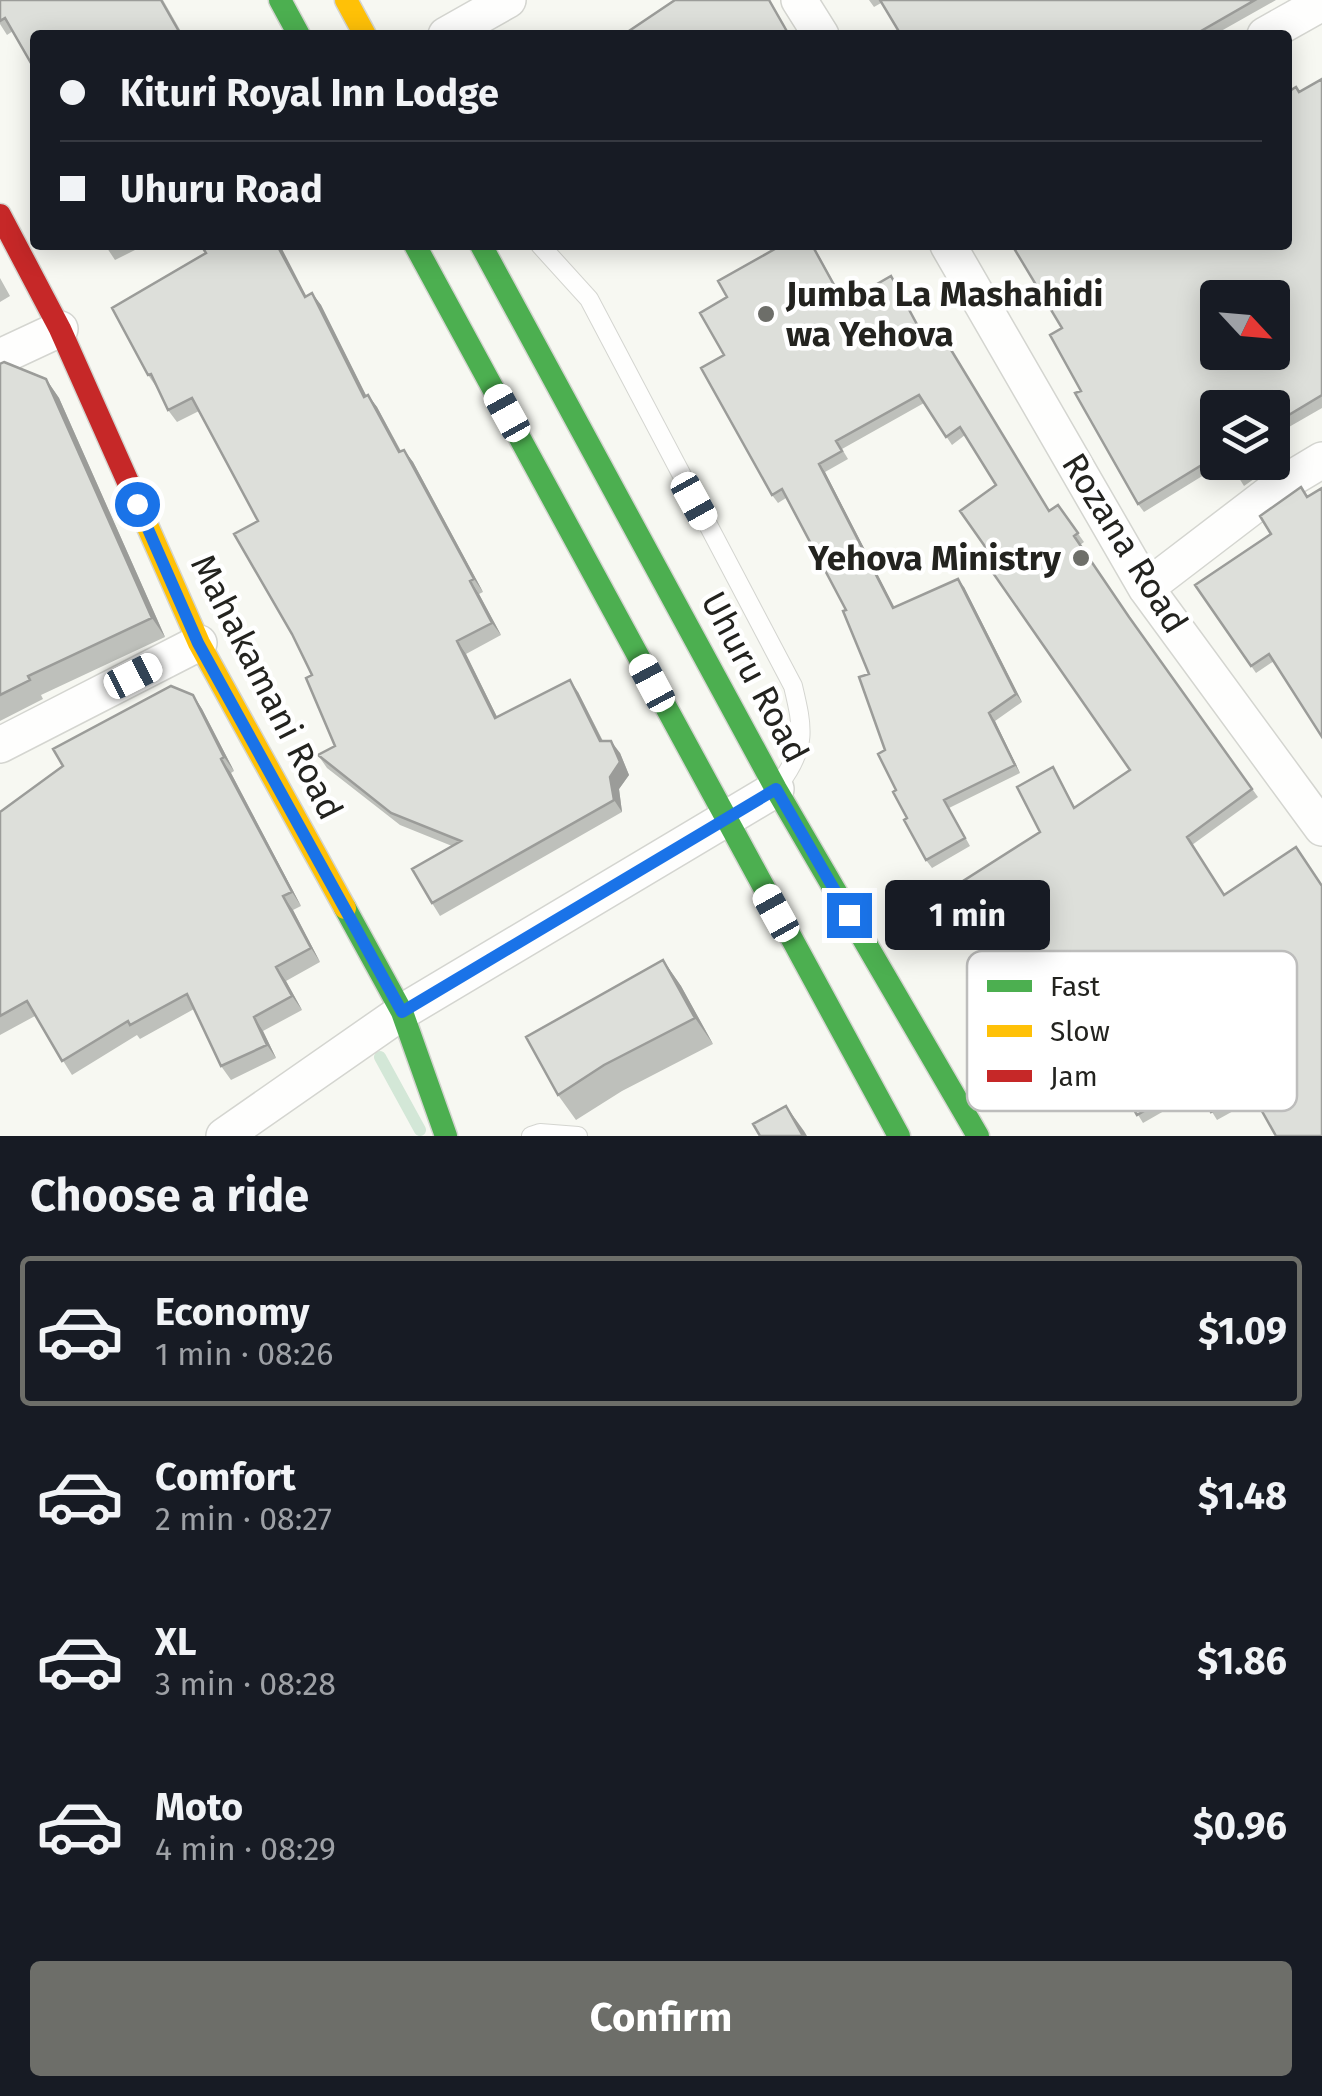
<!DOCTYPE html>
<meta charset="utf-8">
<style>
:root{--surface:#171b24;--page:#20242c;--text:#f1f3f6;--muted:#9ea1a6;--line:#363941;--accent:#6d6e69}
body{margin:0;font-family:"Fira Sans",sans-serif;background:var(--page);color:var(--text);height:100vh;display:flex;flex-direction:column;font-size:38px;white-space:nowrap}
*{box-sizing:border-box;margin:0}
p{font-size:32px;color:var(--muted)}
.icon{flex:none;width:55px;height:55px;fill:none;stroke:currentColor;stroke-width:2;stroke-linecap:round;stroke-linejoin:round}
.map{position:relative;height:1136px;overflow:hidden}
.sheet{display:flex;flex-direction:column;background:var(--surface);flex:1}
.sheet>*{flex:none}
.top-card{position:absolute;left:30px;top:30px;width:1262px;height:220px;border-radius:10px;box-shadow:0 5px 25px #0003;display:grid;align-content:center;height:220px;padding:0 30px;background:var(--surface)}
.needle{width:65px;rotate:116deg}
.fabs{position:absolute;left:1200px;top:280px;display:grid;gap:20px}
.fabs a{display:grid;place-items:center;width:90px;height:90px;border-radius:10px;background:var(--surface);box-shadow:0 5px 25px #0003;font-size:50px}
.end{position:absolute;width:45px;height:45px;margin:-22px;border:12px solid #1a73e8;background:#fff;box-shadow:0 0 0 5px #fff}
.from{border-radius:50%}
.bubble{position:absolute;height:70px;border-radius:10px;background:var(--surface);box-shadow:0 5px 25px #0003;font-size:32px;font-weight:700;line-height:70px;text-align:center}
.car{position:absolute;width:30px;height:60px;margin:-30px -15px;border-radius:12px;box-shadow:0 0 8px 2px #0007;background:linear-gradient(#fff 24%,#345 0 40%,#fff 0 76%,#345 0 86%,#fff 0)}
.top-card b{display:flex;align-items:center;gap:35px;height:95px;font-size:38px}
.top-card b+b{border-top:2px solid var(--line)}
.top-card i{width:25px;height:25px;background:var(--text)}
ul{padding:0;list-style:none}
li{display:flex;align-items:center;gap:30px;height:150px;margin:0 20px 15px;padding:0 10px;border:5px solid transparent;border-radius:10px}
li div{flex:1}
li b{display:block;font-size:38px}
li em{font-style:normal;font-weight:700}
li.current{border-color:var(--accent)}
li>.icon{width:90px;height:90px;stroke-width:1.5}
h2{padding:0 30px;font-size:45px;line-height:120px}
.button{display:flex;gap:20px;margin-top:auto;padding:20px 30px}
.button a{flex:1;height:115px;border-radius:10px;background:var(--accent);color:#fff;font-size:40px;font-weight:700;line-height:115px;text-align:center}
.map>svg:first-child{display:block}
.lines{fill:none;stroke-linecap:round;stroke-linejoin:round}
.stream{stroke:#d3e7d7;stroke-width:12}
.lane-casing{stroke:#d4d5d0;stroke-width:20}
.street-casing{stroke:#d4d5d0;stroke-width:38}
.fast-casing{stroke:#d4d5d0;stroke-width:25}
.slow-casing{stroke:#d4d5d0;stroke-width:25}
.jam-casing{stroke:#d4d5d0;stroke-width:25}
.lane{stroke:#fefefd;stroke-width:18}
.street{stroke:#fefefd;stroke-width:35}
.fast{stroke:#4caf50;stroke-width:22}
.slow{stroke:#ffc107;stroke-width:22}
.jam{stroke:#c62828;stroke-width:22}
.wall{fill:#bec0bb}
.shaded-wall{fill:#9b9c99}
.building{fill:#dddfda;stroke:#9b9c99;stroke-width:2.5;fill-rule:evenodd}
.route{stroke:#1a73e8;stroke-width:12}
.poi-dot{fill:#6d6e69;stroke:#fff;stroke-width:4}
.labels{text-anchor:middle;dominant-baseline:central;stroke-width:9;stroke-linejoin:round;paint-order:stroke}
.poi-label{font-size:35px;font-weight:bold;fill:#23231f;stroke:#fff;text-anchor:start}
.street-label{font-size:35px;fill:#23231f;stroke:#fff}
.key{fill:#fff;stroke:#bdbdbc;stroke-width:2.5}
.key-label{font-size:28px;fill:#23231f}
</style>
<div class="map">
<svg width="1322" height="1136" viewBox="0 0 1322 1136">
<rect width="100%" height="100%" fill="#f7f8f2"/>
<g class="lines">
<!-- stream -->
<path class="stream" d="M380,1057L420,1130"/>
<defs>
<path id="lane" d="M540,245L589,299L793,686C803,728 807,747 780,783
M531,1136L540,1133L578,1136"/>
<path id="street" d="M799,0L821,35
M446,35L508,0
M1265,35L1322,3
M948,245L1146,588L1322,828
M0,357L60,329
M1146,588L1282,484L1322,460
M0,745L199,643
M224,1136L402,1012L776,789"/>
<path id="fast" d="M280,0L299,35
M415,245L899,1136
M481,245L776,789L978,1136
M345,908L402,1012L446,1136"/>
<path id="slow" d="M346,0L365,35
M128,482L199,643L345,908"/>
<path id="jam" d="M0,215L60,329L128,482"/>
</defs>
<!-- lane casing -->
<use href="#lane" class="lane-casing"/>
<!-- street casing -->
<use href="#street" class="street-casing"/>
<!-- fast casing -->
<use href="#fast" class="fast-casing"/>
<!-- slow casing -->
<use href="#slow" class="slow-casing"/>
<!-- jam casing -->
<use href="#jam" class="jam-casing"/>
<!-- lane -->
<use href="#lane" class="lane"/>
<!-- street -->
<use href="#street" class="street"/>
<!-- fast -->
<use href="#fast" class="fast"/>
<!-- slow -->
<use href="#slow" class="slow"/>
<!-- jam -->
<use href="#jam" class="jam"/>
</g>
<!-- wall -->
<path class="wall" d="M0,0H163L183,35H35L13,31L7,35L0,24Z
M869,0H1276L1214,35H901L881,3L874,7Z
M1322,79V408L1282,431L1274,438L1285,457L1244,486L1229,462H1272V408H1218V462H1225L1144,512L1138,504L1081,391L1062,328L1288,245L1299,92Z
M105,245H145L115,260Z
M782,245H813L845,303L891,276L928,343L1049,511L1058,505L1084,542L1080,545L1132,621L1258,797L1192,845L1255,1099L1217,1120L1199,1091L1143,1123L1122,1088L1084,1109L1052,1054L1040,1061L1035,1053L1026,993L1040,832L1053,767L1075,807L1130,770L991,555L996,485L965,435L952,445L924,403L842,449L848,459L825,472L894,608L964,587L1022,702L995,721L1020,773L949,808L970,846L932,868L926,860L896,790L885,750L869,674L846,610L786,498L778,503L772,495L724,355L727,297Z
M206,253L306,296L312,293L321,305L366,396L368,395L377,407L401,451L404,450L413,462L483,592L479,594L501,635L466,654L497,717L578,692L603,741L620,753L629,775L619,789L622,812L440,916L432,903L452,846L400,825L327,768L318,755L335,746L258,521L199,411L177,422L168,410L158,387L157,388L148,375Z
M0,278L10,296L0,302Z
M0,364L46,379L59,398L165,637L41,695L43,699L0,721Z
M1271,534L1274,661L1256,673L1195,585Z
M193,695L202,709L234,771L231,773L301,906L293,910L320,962L286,981L302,1010L263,1031L276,1058L231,1080L221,1066L194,1009L140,1039L137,1035L72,1075L35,1016L0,1035V812Z
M663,960L681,986L713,1044L622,1091L576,1120L558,1095Z"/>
<!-- shaded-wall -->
<path class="shaded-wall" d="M277,245H280L313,309L305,297Z
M312,293L321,305L373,409L364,397Z
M46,379L59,398L165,637L152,618Z
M368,395L377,407L408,465L399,452Z
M404,450L413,462L483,592L474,579Z
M819,464L825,472L899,616L893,608Z
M958,579L964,587L1022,702L1016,694Z
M470,581L479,594L501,635L492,623Z
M457,641L466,654L504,731L495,718Z
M570,680L578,692L609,754L600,741Z
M193,695L202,709L234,771L224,757Z
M989,713L995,721L1020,773L1015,765Z
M611,741L620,753L629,775L619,789L622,812L614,800L610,777Z
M221,759L231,773L301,906L292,892Z
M283,896L293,910L320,962L311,948Z
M663,960L681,986L713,1044L695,1018Z
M276,967L286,981L302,1010L292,996Z
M254,1017L263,1031L276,1058L267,1045Z
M786,1106L804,1131L807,1136H803Z"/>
<!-- building -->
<path class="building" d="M0,0H161L181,35H35V70L5,18L0,21Z
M675,0H769L789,35H623Z
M880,0H1255L1194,35H901Z
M1322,79V395L1272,425V408H1218V455L1138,504L1075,393L1081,391L1050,335L1062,328L1012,245H1288V92L1296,87L1299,92ZM1218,298H1272V352H1218Z
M201,245H277L305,297L312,293L364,397L368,395L399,452L404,450L474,579L470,581L492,623L457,641L495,718L570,680L600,741H611L620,762L610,777L614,800L432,903L412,869L461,841L391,813L318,755L335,746L306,678L312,675L292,634L234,534L258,521L192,398L168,410L151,374L148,375L112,308L206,253Z
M782,245H812L844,303L891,276L927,343L942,335L1049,511L1058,505L1078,533L1074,536L1129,617L1252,789L1187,837L1224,895L1296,847L1322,886V1136H1276L1250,1090L1211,1112L1194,1082L1137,1115L1117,1080L1078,1101L1047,1046L1035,1053L1008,1003L1026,993L960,883L1040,832L1017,787L1053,767L1074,808L1130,770L984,560L991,555L960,511L996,485L960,427L946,437L919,395L836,441L842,451L819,464L893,608L958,579L1016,694L989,713L1015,765L944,800L965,838L926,860L904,820L907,818L893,792L896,790L878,754L885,750L859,677L869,674L843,611L846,610L782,489L772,495L701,368L724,355L700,313L727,297L718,281Z
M4,362L46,379L152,618L28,676L30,680L0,695V364Z
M1272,437L1279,448L1272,453Z
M1229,462H1259L1238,478Z
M1301,487L1307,497L1322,488V737L1269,654L1251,666L1195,585L1271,534L1260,516Z
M171,686L193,695L224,757L221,759L292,892L283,896L311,948L276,967L292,996L254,1017L267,1045L221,1066L187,994L130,1025L128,1021L62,1061L27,1001L0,1016V812L63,766L53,749Z
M663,960L695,1018L604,1065L558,1095L526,1037Z
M786,1106L803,1136H760L753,1124Z"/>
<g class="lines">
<!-- route -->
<path class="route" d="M137,504L198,643L402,1012L776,789L849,915"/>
</g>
<!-- markers -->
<g class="poi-dot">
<circle cx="766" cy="314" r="10"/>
<circle cx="1081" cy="558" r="10"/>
</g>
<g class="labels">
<!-- poi labels -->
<g class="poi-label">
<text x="786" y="294">Jumba La Mashahidi<tspan x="786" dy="40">wa Yehova</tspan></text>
<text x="1061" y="558" text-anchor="end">Yehova Ministry</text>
</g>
<!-- street labels -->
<g class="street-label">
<text transform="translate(1125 543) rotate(58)">Rozana Road</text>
<text transform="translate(755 677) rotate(62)">Uhuru Road</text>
<text transform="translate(267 687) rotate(63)">Mahakamani Road</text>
</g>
</g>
<!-- legend -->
<rect x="967" y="951" width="330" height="160" rx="15" class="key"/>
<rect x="987" y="980" width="45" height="12" fill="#4caf50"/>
<rect x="987" y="1025" width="45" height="12" fill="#ffc107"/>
<rect x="987" y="1070" width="45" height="12" fill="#c62828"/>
<g class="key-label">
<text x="1050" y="996">Fast</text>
<text x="1050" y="1041">Slow</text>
<text x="1050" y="1086">Jam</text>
</g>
</svg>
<div class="fabs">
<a><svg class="needle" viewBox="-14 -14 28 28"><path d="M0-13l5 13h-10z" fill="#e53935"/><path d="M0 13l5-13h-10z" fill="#9ea1a6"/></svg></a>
<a><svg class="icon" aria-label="layers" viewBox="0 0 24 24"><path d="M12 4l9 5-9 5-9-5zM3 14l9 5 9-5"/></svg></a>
</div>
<i class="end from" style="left:137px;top:504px"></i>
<i class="end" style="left:849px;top:915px"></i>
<div class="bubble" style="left:885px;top:880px;width:165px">1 min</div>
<i class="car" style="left:507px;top:413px;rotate:331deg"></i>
<i class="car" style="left:694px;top:501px;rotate:151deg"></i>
<i class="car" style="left:133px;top:676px;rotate:63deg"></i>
<i class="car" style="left:652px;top:683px;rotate:332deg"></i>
<i class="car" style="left:776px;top:913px;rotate:331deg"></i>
<div class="top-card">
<b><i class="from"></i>Kituri Royal Inn Lodge</b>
<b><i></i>Uhuru Road</b>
</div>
</div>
<section class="sheet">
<h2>Choose a ride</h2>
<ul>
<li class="current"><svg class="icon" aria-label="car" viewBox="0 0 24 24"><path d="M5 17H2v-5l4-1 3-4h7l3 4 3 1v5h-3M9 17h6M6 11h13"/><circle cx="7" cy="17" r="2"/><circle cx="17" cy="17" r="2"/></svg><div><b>Economy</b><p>1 min · 08:26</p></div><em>$1.09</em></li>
<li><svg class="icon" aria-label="car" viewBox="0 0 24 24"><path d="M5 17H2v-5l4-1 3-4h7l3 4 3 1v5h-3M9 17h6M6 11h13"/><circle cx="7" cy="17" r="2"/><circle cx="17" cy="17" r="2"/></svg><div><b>Comfort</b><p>2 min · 08:27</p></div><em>$1.48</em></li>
<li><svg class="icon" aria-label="car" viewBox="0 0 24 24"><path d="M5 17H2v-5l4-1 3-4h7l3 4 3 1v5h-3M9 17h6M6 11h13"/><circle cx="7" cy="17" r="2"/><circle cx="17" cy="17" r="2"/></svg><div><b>XL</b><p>3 min · 08:28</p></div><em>$1.86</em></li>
<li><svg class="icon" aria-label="car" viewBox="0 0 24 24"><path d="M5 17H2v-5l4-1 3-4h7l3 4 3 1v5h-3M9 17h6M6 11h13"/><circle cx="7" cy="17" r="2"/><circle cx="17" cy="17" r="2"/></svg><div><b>Moto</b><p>4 min · 08:29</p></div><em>$0.96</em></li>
</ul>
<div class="button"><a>Confirm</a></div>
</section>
